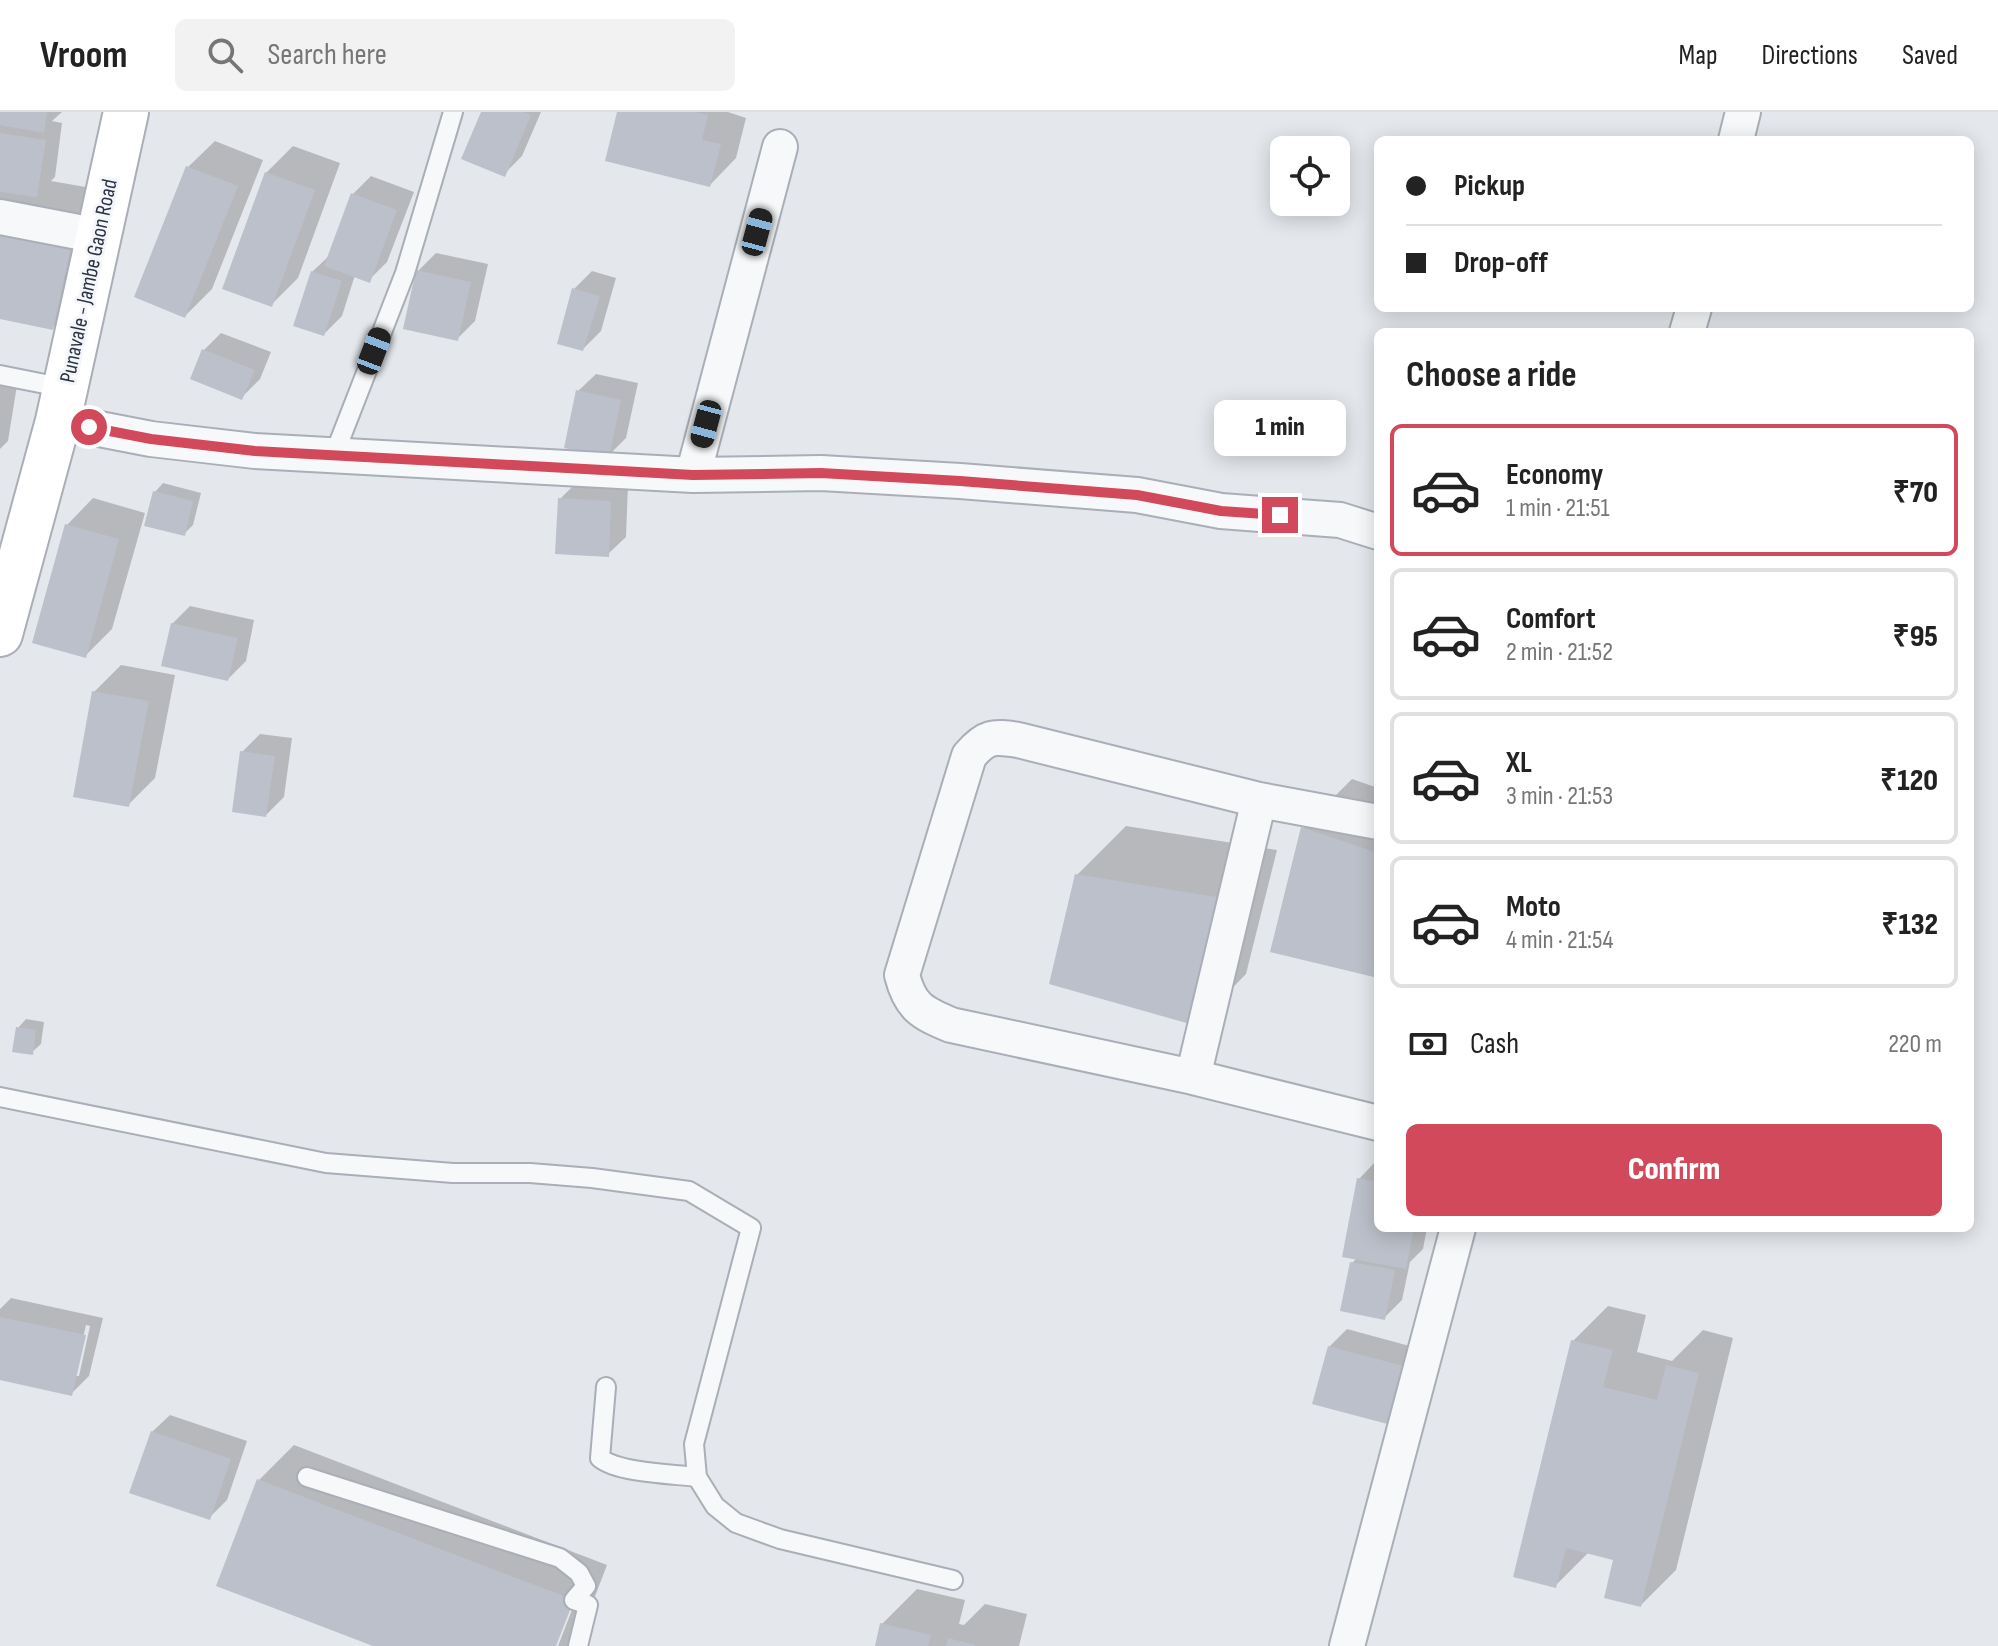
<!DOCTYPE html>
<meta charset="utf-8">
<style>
:root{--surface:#fff;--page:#f2f2f2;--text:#222;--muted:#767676;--line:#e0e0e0;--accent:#d1495b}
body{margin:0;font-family:"Sofia Sans Condensed",sans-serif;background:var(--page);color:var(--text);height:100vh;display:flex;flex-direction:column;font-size:30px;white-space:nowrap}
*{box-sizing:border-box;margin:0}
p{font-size:26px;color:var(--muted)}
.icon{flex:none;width:44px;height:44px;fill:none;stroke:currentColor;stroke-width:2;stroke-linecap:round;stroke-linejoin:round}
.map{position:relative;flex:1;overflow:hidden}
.panel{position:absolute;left:1374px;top:216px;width:600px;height:904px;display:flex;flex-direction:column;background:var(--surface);border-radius:12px;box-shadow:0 4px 20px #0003}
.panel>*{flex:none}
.top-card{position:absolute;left:1374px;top:24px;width:600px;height:176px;border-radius:12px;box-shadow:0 4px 20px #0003;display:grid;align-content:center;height:176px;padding:0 32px;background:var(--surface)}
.tools{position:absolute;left:1270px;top:24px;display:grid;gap:16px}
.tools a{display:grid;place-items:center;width:80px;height:80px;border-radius:12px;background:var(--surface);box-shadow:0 4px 20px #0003;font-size:40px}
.end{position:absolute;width:36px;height:36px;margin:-18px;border:10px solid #d1495b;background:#fff;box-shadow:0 0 0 4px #fff}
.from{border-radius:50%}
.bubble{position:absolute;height:56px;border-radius:12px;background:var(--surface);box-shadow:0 4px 20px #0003;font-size:26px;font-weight:800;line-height:56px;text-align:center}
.car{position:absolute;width:24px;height:48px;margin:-24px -12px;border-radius:10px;box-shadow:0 0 6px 2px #0007;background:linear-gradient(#222 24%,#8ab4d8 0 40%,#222 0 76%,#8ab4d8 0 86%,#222 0)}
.top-card b{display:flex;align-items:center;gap:28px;height:76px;font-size:30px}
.top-card b+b{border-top:2px solid var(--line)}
.top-card i{width:20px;height:20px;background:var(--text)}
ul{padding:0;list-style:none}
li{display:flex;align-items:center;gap:24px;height:132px;margin:0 16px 12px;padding:0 16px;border:4px solid var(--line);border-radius:12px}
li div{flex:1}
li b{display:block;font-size:30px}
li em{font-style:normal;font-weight:800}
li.active{border-color:var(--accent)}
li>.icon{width:72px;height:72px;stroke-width:1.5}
h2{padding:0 32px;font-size:36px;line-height:96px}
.pay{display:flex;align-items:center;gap:20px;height:88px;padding:0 32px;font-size:30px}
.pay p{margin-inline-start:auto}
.button{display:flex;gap:16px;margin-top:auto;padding:16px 32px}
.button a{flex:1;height:92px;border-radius:12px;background:var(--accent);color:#fff;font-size:32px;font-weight:800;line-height:92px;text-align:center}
header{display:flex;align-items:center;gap:48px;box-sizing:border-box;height:112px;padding:0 40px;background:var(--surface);border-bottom:2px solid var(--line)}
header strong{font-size:38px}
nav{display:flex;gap:44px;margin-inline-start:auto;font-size:28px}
.search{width:560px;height:72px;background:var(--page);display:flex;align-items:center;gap:20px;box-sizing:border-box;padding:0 28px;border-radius:12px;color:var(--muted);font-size:30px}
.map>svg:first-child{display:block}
.shadow{fill:#0003;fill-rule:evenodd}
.building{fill:#bbc0ca}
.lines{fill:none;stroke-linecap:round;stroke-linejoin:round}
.lane-casing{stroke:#a9aeb7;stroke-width:22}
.street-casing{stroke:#a9aeb7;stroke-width:38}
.secondary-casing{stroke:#a9aeb7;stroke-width:48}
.lane{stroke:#f7f8fa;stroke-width:18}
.street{stroke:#f7f8fa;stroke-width:34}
.secondary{stroke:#fff;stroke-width:44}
.route{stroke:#d1495b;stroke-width:10}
.labels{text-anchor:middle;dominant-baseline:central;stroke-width:6;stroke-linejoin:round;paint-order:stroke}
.street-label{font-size:22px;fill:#2b3445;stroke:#f4f6f9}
</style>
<header>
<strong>Vroom</strong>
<div class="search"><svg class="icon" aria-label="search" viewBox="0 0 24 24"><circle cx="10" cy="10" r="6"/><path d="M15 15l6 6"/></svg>Search here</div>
<nav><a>Map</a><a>Directions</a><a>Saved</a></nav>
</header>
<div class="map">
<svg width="1998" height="1534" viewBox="0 0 1998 1534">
<rect width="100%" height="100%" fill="#e4e7ec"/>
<!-- shadow -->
<path class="shadow" d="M0,0H62L52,9L62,11L55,65L51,69L120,81L101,167L52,216L0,204Z
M483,0H541L522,44L504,62Z
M619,0H728L746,6L736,46L710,73Z
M215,29L263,48L212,177L185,204L188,55Z
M293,34L340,51L298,166L271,193L266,61Z
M371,64L414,80L387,150L369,168L355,163L342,204L324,222L312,160L331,142L353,82Z
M436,141L488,152L475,209L457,227L418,159Z
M592,159L616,166L601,219L583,237L574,177Z
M221,221L271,240L260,267L242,285L203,239Z
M596,262L638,271L626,326L608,344L578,279Z
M0,271L17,273L8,329L0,337Z
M578,369L628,372L626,425L608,442L560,387Z
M163,371L201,381L193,413L185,421L155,380Z
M93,386L145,401L112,517L85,544L67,413Z
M190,494L254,508L246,549L228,567L172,512Z
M121,553L175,563L155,666L128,693L94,580Z
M260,622L292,626L284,685L266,703L242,640Z
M1352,667L1378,676V864L1303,716Z
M1126,714L1277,738L1246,862L1197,912L1077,763Z
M26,907L44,910L41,932L32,940L18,916Z
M1376,1049L1378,1116H1427L1423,1137L1410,1150L1402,1188L1384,1206L1352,1151L1357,1146L1359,1067Z
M11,1186L103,1206L89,1264L71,1282L0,1266V1197ZM86,1213L90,1214L79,1264H74Z
M1608,1194L1646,1203L1637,1240L1672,1249L1703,1218L1733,1226L1676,1458L1641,1493L1616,1447L1589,1440L1556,1473L1573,1229Z
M1347,1217L1428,1239L1413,1294L1329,1235Z
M170,1303L247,1329L227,1388L209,1406L152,1320Z
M294,1333L607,1453L576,1534H558L579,1480L575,1478L554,1534H378L259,1368Z
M917,1477L965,1488L959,1512L964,1513L985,1492L1027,1502L1019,1534H877L882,1512Z"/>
<!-- building -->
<path class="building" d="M0,0H47L44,21L0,13Z
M481,0H524L531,3L505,65L461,47Z
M617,0H695L708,3L702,28L721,32L710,75L605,49Z
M0,21L46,28L37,85L0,80Z
M186,54L238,74L185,206L134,185Z
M265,60L315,78L272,195L222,177Z
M351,81L397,98L370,171L324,154Z
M0,117L72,130L53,218L0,207Z
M416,158L471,170L458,229L403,217Z
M311,159L342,169L324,224L293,214Z
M572,176L600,184L583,239L557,232Z
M202,237L255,258L242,288L190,267Z
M576,278L621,288L609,346L564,336Z
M153,379L193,389L185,424L144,414Z
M558,386L611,389L609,445L555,442Z
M65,412L119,427L86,546L32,531Z
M171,511L238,526L228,569L161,554Z
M92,579L149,589L129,695L73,685Z
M240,639L275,644L266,705L232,700Z
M1301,715L1378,741V866L1270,840Z
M1075,762L1229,787L1197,914L1049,872Z
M16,915L36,918L33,943L12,940Z
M1357,1066L1378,1070V1116H1414L1406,1157L1342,1145Z
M1350,1150L1395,1158L1385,1208L1340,1199Z
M0,1205L86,1223L72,1284L0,1268Z
M1571,1228L1613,1238L1603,1275L1657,1288L1666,1253L1699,1261L1641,1495L1604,1486L1613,1448L1566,1436L1556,1476L1513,1465Z
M1328,1234L1411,1256L1395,1314L1312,1292Z
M151,1319L231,1347L210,1408L129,1381Z
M257,1367L574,1488L556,1534H373L216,1474Z
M880,1511L931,1523L928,1534H875Z
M948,1526L975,1533V1534H946Z"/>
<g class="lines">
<defs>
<path id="lane" d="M0,263L65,276
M334,343L405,161L453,0
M0,985L326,1051L453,1061H530L592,1066L689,1079L751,1116L694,1332L697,1365L715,1394L736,1411L780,1427L953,1468
M606,1275L600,1346C618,1361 674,1362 697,1365
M307,1365L560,1446L579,1461L586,1474L574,1488L588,1493L578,1534"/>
<path id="street" d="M1736,28L1743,0
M0,105L99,124
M1687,220L1694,196
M58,309L151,327L255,339L693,363L821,361L960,369L1137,383L1221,399L1340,408L1378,420
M693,363L780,35
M1378,710L1259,688L1018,628C993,624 986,624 969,644L902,863C910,895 922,901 951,913L1193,965L1378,1011
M1193,965L1259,688
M1347,1534L1458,1116"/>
<path id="secondary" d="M0,522L58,309L126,0"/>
</defs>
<!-- lane casing -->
<use href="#lane" class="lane-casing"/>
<!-- street casing -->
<use href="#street" class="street-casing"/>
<!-- secondary casing -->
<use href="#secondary" class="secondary-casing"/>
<!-- lane -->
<use href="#lane" class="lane"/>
<!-- street -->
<use href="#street" class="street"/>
<!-- secondary -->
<use href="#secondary" class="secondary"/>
</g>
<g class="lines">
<!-- route -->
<path class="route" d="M89,315L151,327L255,339L693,363L821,361L960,369L1137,383L1221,399L1280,403"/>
</g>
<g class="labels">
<!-- street labels -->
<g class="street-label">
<text transform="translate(89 169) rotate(-78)">Punavale - Jambe Gaon Road</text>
</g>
</g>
</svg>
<div class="tools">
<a><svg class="icon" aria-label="locate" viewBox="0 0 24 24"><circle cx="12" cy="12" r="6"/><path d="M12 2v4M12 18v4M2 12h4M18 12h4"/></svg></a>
</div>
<i class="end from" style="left:89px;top:315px"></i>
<i class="end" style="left:1280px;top:403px"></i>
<div class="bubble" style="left:1214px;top:288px;width:132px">1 min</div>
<i class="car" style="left:757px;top:120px;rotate:15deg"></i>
<i class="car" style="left:374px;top:239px;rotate:21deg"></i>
<i class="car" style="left:706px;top:312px;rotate:195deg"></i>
<div class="top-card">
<b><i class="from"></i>Pickup</b>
<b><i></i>Drop-off</b>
</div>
<section class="panel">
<h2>Choose a ride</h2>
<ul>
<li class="active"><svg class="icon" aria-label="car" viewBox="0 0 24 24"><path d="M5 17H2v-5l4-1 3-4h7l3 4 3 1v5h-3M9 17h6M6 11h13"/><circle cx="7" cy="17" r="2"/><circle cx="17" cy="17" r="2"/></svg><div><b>Economy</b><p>1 min · 21:51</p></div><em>₹70</em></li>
<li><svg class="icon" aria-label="car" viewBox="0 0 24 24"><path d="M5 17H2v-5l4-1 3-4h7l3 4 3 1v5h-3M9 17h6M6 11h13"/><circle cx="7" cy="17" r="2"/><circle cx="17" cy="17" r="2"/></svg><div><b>Comfort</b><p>2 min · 21:52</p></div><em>₹95</em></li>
<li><svg class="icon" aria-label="car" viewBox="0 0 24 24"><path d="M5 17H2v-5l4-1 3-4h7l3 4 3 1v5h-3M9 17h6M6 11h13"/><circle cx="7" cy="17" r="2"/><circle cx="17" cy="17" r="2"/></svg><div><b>XL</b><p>3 min · 21:53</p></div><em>₹120</em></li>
<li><svg class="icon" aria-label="car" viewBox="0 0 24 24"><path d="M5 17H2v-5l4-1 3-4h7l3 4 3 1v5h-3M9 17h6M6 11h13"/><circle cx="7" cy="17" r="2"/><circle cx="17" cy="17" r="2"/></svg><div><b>Moto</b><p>4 min · 21:54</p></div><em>₹132</em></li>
</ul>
<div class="pay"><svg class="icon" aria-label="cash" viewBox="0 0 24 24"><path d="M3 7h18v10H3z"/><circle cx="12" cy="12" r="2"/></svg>Cash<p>220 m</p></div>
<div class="button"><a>Confirm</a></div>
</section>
</div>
